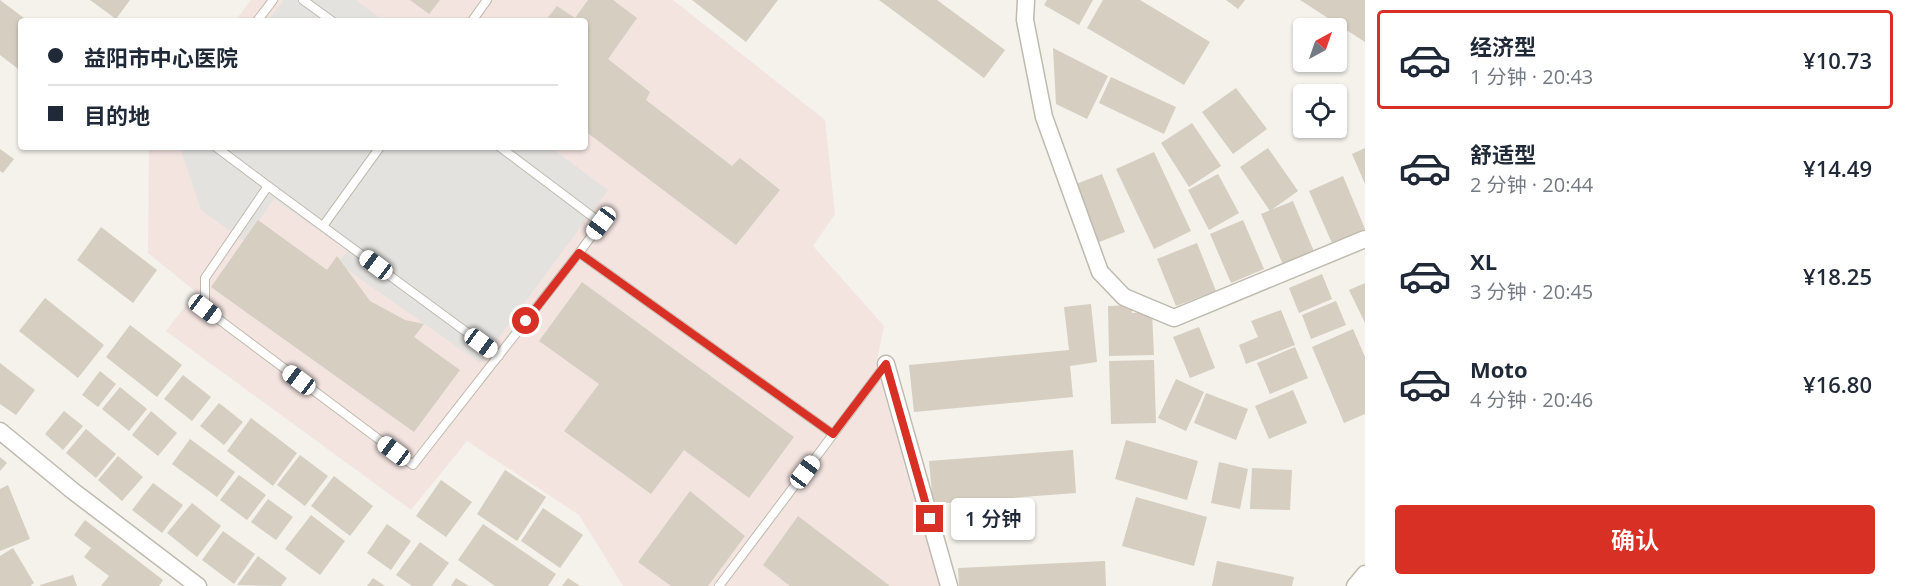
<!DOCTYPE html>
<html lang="zh">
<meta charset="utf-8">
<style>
:root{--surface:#fff;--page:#f6f6f7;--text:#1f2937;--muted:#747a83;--line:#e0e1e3;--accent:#d93025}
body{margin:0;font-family:"Open Sans","Noto Sans SC",sans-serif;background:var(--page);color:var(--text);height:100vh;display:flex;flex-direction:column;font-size:22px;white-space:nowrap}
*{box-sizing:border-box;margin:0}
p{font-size:20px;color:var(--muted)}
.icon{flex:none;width:33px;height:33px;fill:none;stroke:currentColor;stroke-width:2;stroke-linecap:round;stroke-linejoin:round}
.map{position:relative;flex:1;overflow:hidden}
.drawer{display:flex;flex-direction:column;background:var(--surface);width:540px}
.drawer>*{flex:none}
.hud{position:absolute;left:18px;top:18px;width:570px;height:132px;border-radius:6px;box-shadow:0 2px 4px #0004;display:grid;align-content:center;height:132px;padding:0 30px;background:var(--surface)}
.needle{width:39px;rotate:40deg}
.tools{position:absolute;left:1293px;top:18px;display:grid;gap:12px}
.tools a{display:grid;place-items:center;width:54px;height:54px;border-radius:6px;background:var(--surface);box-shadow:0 2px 4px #0004;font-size:30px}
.end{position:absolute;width:27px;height:27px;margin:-14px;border:8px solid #d93025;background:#fff;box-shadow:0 0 0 3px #fff}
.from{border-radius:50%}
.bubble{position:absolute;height:42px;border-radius:6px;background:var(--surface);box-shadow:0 2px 4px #0004;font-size:20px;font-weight:600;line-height:42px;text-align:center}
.car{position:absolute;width:18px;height:36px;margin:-18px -9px;border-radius:8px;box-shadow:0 0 4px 2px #0007;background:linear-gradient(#fff 24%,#345 0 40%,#fff 0 76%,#345 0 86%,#fff 0)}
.hud b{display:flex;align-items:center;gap:21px;height:57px;font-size:22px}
.hud b+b{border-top:2px solid var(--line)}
.hud i{width:15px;height:15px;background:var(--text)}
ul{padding:10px 0 0;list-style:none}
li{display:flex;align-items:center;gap:18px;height:99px;margin:0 12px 9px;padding:0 18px;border:3px solid transparent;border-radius:6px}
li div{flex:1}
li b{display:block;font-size:22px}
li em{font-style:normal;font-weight:600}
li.current{border-color:var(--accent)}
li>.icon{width:54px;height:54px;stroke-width:1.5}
.primary-button{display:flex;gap:12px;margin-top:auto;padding:12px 30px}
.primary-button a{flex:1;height:69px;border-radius:6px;background:var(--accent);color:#fff;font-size:24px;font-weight:600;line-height:69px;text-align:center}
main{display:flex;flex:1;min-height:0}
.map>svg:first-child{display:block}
.medical{fill:#f3e4e0}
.parking{fill:#e3e2df}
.building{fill:#d5cec1}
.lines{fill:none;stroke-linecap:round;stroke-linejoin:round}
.service-casing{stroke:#bfbaae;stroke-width:10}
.minor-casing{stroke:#bfbaae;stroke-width:19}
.service{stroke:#fff;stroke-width:8}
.minor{stroke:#fff;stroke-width:16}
.route{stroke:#d93025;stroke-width:8}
</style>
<main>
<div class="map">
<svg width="1365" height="586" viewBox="0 0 1365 586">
<rect width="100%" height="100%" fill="#f4f2eb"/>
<!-- medical -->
<path class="medical" d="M251,0H673L825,120L835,214L813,246L884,326L876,365L939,586H623L579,515L467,441L411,510L166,331L196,292L148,253L149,147H585V21H235Z"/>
<!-- parking -->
<path class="parking" d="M284,0H356L384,21H268Z
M180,147H550L608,190L480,363L338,263L348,251L274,199L244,241L201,210Z"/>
<!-- building -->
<path class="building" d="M0,0L28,21H21V71L0,55Z
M90,0H130L116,19Z
M410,0H440L429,14Z
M588,0H613L637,18L608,59L650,92L646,100L732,166L740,158L780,190L736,245L585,131V21H545L557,6L575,18Z
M692,0H778L746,42Z
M879,0H937L1005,50L984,78Z
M1047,0H1093L1079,25L1044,5Z
M1103,0H1140L1210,42L1184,85L1087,28Z
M1226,0H1245L1238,9Z
M1300,0H1365V42Z
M1053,48L1108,76L1087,119L1056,104Z
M1111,77L1176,107L1164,134L1099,103Z
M1236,88L1267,129L1233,154L1202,112Z
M1192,123L1221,166L1189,187L1161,143Z
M1268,148L1298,191L1270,211L1240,167Z
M1365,148V184L1352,154Z
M0,149L14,159L3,173L0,171Z
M1154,152L1191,231L1154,249L1116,169Z
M1102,174L1125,232L1094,244L1071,186Z
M1218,174L1239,213L1209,230L1188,190Z
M1343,176L1365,229L1332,243L1309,191Z
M1293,201L1315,254L1284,267L1261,214Z
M258,220L327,270L337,256L370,301L405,320L424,324L414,337L460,370L414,432L211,287Z
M1243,220L1264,269L1231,283L1210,234Z
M101,227L157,270L133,303L77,260Z
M1197,243L1216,291L1176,306L1157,259Z
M1322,274L1332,299L1299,313L1289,288Z
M582,282L794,437L749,498L684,450L651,494L564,431L599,384L539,341Z
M1365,283V323L1349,290Z
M45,298L104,345L78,378L19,331Z
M1336,301L1346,325L1311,339L1302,315Z
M1091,304L1097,362L1070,366L1073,397L914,412L909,365L1069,350L1064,307Z
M1132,305V313L1152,312L1154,355L1109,356L1108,306Z
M1281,310L1295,345L1246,364L1239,345L1258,337L1251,321Z
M130,325L182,365L157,397L106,357Z
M1199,327L1215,368L1190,378L1173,337Z
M1353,329L1365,357V414L1344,423L1312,347Z
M1295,347L1308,378L1270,394L1257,363Z
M1154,360L1156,423L1111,424L1109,361Z
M0,363L35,390L16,415L0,404Z
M100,371L116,384L98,407L82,395Z
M183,375L211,397L192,421L164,399Z
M1176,379L1204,392L1186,431L1158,418Z
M120,387L147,409L129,431L102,409Z
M1293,390L1307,423L1269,439L1255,406Z
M1206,393L1248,409L1236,440L1194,423Z
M219,403L243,422L224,445L200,426Z
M64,411L83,426L63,450L45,434Z
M151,411L177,433L158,456L132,435Z
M251,418L297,453L273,486L227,451Z
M86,429L116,454L96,478L66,453Z
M190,439L235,472L217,497L172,464Z
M1126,440L1198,461L1187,500L1115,479Z
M1073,450L1076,493L933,504L929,461Z
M300,455L328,476L305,506L277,485Z
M118,456L143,477L122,501L98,480Z
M0,457L7,463L0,471Z
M1219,462L1248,469L1240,509L1211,503Z
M1252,468L1292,470L1290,510L1250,509Z
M505,470L546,497L517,541L477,514Z
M239,475L266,495L247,520L220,500Z
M334,476L373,506L350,536L311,506Z
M441,480L472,502L446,537L416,516Z
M153,483L183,505L162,533L132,510Z
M8,485L30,539L0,551V489Z
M690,491L745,536L708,586H671L638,562Z
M1136,497L1207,517L1194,566L1122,546Z
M268,499L293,517L276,540L251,522Z
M192,503L221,526L197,557L167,533Z
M543,508L583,535L560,568L521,541Z
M311,515L345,541L320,575L285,549Z
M798,516L890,586H790L763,565Z
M85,520L163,580L159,586H101L109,576L84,557L91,548L74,535Z
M387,524L411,541L391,570L367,553Z
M483,524L556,574L548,586H495L458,560Z
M223,531L255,554L234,584L202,560Z
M420,542L449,563L432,586H412L396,575Z
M13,548L34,583L30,586H0V556Z
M258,556L287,578L281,586L237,585Z
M1105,561L1106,586H959L958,568Z
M1217,561L1294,577L1292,586H1212Z
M73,575L77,586H40V585Z
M373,578L385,586H367Z
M456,578L469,586H451Z
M568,578L580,586H562Z"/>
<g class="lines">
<defs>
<path id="service" d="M303,0L332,21
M257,21L273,0
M472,21L487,0
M216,147L268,186
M500,147L601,223L579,253
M323,226L380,147
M499,356L268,186L205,278V309L413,465L579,253L833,434
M719,586L886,364"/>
<path id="minor" d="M1026,0L1025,20L1044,117L1100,272L1124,297L1174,318L1365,239
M886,364L949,586
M0,431L73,491L198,586
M1355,586L1365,574"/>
</defs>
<!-- service casing -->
<use href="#service" class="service-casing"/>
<!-- minor casing -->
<use href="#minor" class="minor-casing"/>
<!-- service -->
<use href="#service" class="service"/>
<!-- minor -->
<use href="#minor" class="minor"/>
</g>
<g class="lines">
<!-- route -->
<path class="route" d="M526,321L579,253L833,434L886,364L930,519"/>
</g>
</svg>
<div class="tools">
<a><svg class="needle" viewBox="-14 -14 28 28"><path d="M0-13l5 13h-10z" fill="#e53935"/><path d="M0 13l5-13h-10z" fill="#747a83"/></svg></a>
<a><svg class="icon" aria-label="locate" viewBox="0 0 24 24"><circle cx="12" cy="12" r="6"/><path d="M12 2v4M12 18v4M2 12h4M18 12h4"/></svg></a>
</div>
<i class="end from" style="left:526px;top:321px"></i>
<i class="end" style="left:930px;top:519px"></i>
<div class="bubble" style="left:951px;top:498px;width:84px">1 分钟</div>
<i class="car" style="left:601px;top:223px;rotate:217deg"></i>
<i class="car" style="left:376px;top:265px;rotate:307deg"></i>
<i class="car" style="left:205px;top:309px;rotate:127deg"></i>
<i class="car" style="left:481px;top:343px;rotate:126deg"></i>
<i class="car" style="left:299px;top:380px;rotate:307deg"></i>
<i class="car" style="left:394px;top:451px;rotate:307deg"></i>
<i class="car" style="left:805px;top:472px;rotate:37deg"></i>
<div class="hud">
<b><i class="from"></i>益阳市中心医院</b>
<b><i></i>目的地</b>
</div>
</div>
<section class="drawer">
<ul>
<li class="current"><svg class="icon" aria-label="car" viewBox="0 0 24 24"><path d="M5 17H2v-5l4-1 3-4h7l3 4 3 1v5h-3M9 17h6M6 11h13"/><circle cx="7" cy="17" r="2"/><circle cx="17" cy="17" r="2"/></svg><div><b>经济型</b><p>1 分钟 · 20:43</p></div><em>¥10.73</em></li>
<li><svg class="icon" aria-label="car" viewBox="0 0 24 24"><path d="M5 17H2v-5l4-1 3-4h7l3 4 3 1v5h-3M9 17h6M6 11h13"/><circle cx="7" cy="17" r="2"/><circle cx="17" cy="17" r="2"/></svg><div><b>舒适型</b><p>2 分钟 · 20:44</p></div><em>¥14.49</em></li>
<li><svg class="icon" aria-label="car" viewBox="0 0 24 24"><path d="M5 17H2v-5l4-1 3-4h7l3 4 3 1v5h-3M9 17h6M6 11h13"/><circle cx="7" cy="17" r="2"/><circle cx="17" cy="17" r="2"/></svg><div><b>XL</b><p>3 分钟 · 20:45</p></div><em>¥18.25</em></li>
<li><svg class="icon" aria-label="car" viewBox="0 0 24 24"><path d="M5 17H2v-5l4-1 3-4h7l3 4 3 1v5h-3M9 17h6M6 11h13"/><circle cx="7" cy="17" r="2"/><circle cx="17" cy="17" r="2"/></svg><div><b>Moto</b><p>4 分钟 · 20:46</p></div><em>¥16.80</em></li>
</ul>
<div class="primary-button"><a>确认</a></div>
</section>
</main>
